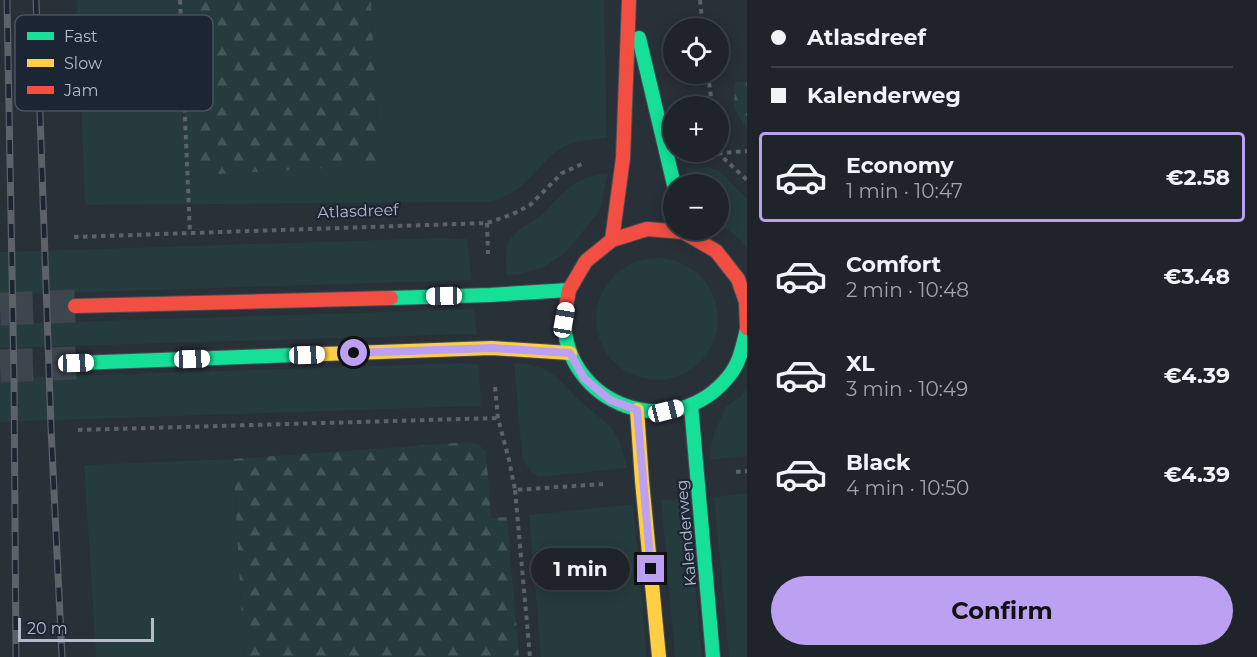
<!DOCTYPE html>
<meta charset="utf-8">
<style>
:root{--surface:#1e242a;--page:#2b3036;--text:#f1f3f6;--muted:#a1a4a8;--line:#3c4147;--accent:#bca0f2}
body{margin:0;font-family:Montserrat,sans-serif;background:var(--page);color:var(--text);height:100vh;display:flex;flex-direction:column;font-size:22px;white-space:nowrap}
*{box-sizing:border-box;margin:0}
p{font-size:20px;color:var(--muted)}
.icon{flex:none;width:33px;height:33px;fill:none;stroke:currentColor;stroke-width:2;stroke-linecap:round;stroke-linejoin:round}
.map{position:relative;flex:1;overflow:hidden}
.panel{display:flex;flex-direction:column;background:var(--surface);width:510px}
.panel>*{flex:none}
.banner{display:grid;align-content:center;height:132px;padding:0 24px;background:var(--surface)}
.tools{position:absolute;left:663px;top:18px;display:grid;gap:12px}
.tools a{display:grid;place-items:center;width:66px;height:66px;border-radius:50%;background:var(--surface);box-shadow:0 3px 15px #0003,0 0 0 2px var(--line);font-size:30px}
.scale{position:absolute;left:18px;bottom:15px;width:136px;box-sizing:border-box;padding-left:6px;border:3px solid #b2bbc9;border-top:0;font-size:16px;line-height:21px;white-space:nowrap;color:#b2bbc9;-webkit-text-stroke:4px #1b2533;paint-order:stroke}
.end{position:absolute;width:27px;height:27px;margin:-14px;border:8px solid #bca0f2;background:#111;box-shadow:0 0 0 3px #111}
.from{border-radius:50%}
.bubble{position:absolute;height:42px;border-radius:21px;background:var(--surface);box-shadow:0 3px 15px #0003,0 0 0 2px var(--line);font-size:20px;font-weight:700;line-height:42px;text-align:center}
.car{position:absolute;width:18px;height:36px;margin:-18px -9px;border-radius:8px;box-shadow:0 0 4px 2px #0007;background:linear-gradient(#fff 24%,#345 0 40%,#fff 0 76%,#345 0 86%,#fff 0)}
.banner b{display:flex;align-items:center;gap:21px;height:57px;font-size:22px}
.banner b+b{border-top:2px solid var(--line)}
.banner i{width:15px;height:15px;background:var(--text)}
ul{padding:0;list-style:none}
li{display:flex;align-items:center;gap:18px;height:90px;margin:0 12px 9px;padding:0 12px;border:3px solid transparent;border-radius:6px}
li div{flex:1}
li b{display:block;font-size:22px}
li em{font-style:normal;font-weight:700}
li.current{border-color:var(--accent)}
li>.icon{width:54px;height:54px;stroke-width:1.5}
.action{display:flex;gap:12px;margin-top:auto;padding:12px 24px}
.action a{flex:1;height:69px;border-radius:36px;background:var(--accent);color:#111;font-size:24px;font-weight:700;line-height:69px;text-align:center}
main{display:flex;flex:1;min-height:0}
.map>svg:first-child{display:block}
.green{fill:#253b3e}
.forest{fill:url(#forest-firs)}
.lines{fill:none;stroke-linecap:round;stroke-linejoin:round}
.secondary-tunnel{stroke:#3d454e;stroke-width:33;stroke-dasharray:33 16;stroke-linecap:butt}
.fast-casing{stroke:#474c52;stroke-width:16}
.slow-casing{stroke:#474c52;stroke-width:16}
.jam-casing{stroke:#474c52;stroke-width:16}
.path{stroke:#5c6269;stroke-width:4;stroke-dasharray:4.5 4.5;stroke-linecap:butt}
.fast{stroke:#16e098;stroke-width:14}
.slow{stroke:#ffcf43;stroke-width:14}
.jam{stroke:#f24e42;stroke-width:14}
.rail-casing{stroke:#5c616a;stroke-width:7}
.rail{stroke:#1b2533;stroke-width:4.5;stroke-dasharray:14;stroke-linecap:butt}
.route{stroke:#bca0f2;stroke-width:8}
.labels{text-anchor:middle;dominant-baseline:central;stroke-width:4.5;stroke-linejoin:round;paint-order:stroke}
.street-label{font-size:16px;fill:#b2bbc9;stroke:#1b2533}
.key{fill:#1b2533;stroke:#485260;stroke-width:1.5}
.key-label{font-size:16px;fill:#b2bbc9}
</style>
<main>
<div class="map">
<svg width="747" height="657" viewBox="0 0 747 657">
<defs>
<pattern id="forest-firs" width="22" height="20" patternUnits="userSpaceOnUse" patternTransform="scale(1.5)"><rect width="22" height="20" fill="#253b3e"/><path d="M5 1l3.5 6h-7zM16 11l3.5 6h-7z" fill="#425559"/></pattern>
</defs>
<rect width="100%" height="100%" fill="#283038"/>
<!-- green -->
<path class="green" d="M77,0H190L199,174L379,165L371,0H604L607,138C594,139 582,140 570,144C551,151 541,168 527,181C517,191 505,197 491,202L85,205Z
M708,167L720,171L747,199V249L741,241L719,222L718,184H692L686,168Z
M608,173L600,211L567,251L546,266L522,274L507,276C507,266 504,253 508,244C514,229 531,224 542,214C555,202 565,188 581,180C589,176 598,174 608,173Z
M438,238L467,239L472,280L0,295V252Z
M596 319a61 61 0 1 1 122 0a61 61 0 1 1-122 0Z
M474,309L477,334L0,348V324Z
M464,363L479,365L481,406L0,422V378Z
M514,363L526,364L542,368L557,377L579,400L612,428L619,440L628,468L549,476L539,477L532,473L522,458Z
M747,388V456L710,460L711,447L715,431L726,407L741,396Z
M233,459L244,657H96L84,465Z
M747,493V657H729L714,497Z
M687,498L702,657H675L661,500Z
M633,504L647,657H541L529,515Z"/>
<!-- forest -->
<path class="forest" d="M190,0H371L379,165L198,175Z
M747,81V129L734,108L735,82Z
M469,442L478,444L486,452L491,518L507,517L519,657H244L233,459Z"/>
<g class="lines">
<!-- secondary-tunnel -->
<path class="secondary-tunnel" d="M0,309L75,306
M0,366L76,363"/>
<defs>
<path id="fast" d="M639,38L674,185
M391,298L490,295L569,290
M564,318C564,406 674,445 729,376C740,363 743,345 747,329
M76,363L323,354
M691,405L713,657"/>
<path id="slow" d="M323,354L492,348L570,353
M637,410L642,481L659,657"/>
<path id="jam" d="M612,240L623,158L629,0
M75,306L391,298
M564,318L569,290L586,261L612,240L647,229L683,232L716,251L738,279L746,302L747,328"/>
</defs>
<!-- fast casing -->
<use href="#fast" class="fast-casing"/>
<!-- slow casing -->
<use href="#slow" class="slow-casing"/>
<!-- jam casing -->
<use href="#jam" class="jam-casing"/>
<!-- path -->
<path class="path" d="M180,0L190,234
M700,0L703,28
M708,74L712,106
M717,152L747,180
M709,154L747,151
M487,223L488,254
M74,237L487,223L513,214L530,205L562,173L582,164
M495,387L498,418L509,460L515,490L603,484
M78,430L498,418
M736,472L747,471
M515,490L530,657"/>
<!-- fast -->
<use href="#fast" class="fast"/>
<!-- slow -->
<use href="#slow" class="slow"/>
<!-- jam -->
<use href="#jam" class="jam"/>
<defs>
<path id="rail" d="M7,0L14,379L16,657
M36,0L51,428L62,657"/>
</defs>
<!-- rail casing -->
<use href="#rail" class="rail-casing"/>
<!-- rail -->
<use href="#rail" class="rail"/>
</g>
<g class="lines">
<!-- route -->
<path class="route" d="M354,353L492,348L570,353L584,378L610,400L637,410L651,569"/>
</g>
<g class="labels">
<!-- street labels -->
<g class="street-label">
<text transform="translate(358 211) rotate(-2)">Atlasdreef</text>
<text transform="translate(686 533) rotate(-95)">Kalenderweg</text>
</g>
</g>
<!-- legend -->
<rect x="15" y="15" width="198" height="96" rx="9" class="key"/>
<rect x="27" y="32" width="27" height="8" fill="#16e098"/>
<rect x="27" y="59" width="27" height="8" fill="#ffcf43"/>
<rect x="27" y="86" width="27" height="8" fill="#f24e42"/>
<g class="key-label">
<text x="64" y="42">Fast</text>
<text x="64" y="69">Slow</text>
<text x="64" y="96">Jam</text>
</g>
</svg>
<div class="tools">
<a><svg class="icon" aria-label="locate" viewBox="0 0 24 24"><circle cx="12" cy="12" r="6"/><path d="M12 2v4M12 18v4M2 12h4M18 12h4"/></svg></a>
<a>+</a>
<a>−</a>
</div>
<div class="scale">20 m</div>
<i class="end from" style="left:354px;top:353px"></i>
<i class="end" style="left:651px;top:569px"></i>
<div class="bubble" style="left:531px;top:548px;width:99px">1 min</div>
<i class="car" style="left:444px;top:296px;rotate:269deg"></i>
<i class="car" style="left:564px;top:320px;rotate:10deg"></i>
<i class="car" style="left:307px;top:355px;rotate:88deg"></i>
<i class="car" style="left:192px;top:359px;rotate:88deg"></i>
<i class="car" style="left:76px;top:363px;rotate:88deg"></i>
<i class="car" style="left:666px;top:411px;rotate:76deg"></i>
</div>
<section class="panel">
<div class="banner">
<b><i class="from"></i>Atlasdreef</b>
<b><i></i>Kalenderweg</b>
</div>
<ul>
<li class="current"><svg class="icon" aria-label="car" viewBox="0 0 24 24"><path d="M5 17H2v-5l4-1 3-4h7l3 4 3 1v5h-3M9 17h6M6 11h13"/><circle cx="7" cy="17" r="2"/><circle cx="17" cy="17" r="2"/></svg><div><b>Economy</b><p>1 min · 10:47</p></div><em>€2.58</em></li>
<li><svg class="icon" aria-label="car" viewBox="0 0 24 24"><path d="M5 17H2v-5l4-1 3-4h7l3 4 3 1v5h-3M9 17h6M6 11h13"/><circle cx="7" cy="17" r="2"/><circle cx="17" cy="17" r="2"/></svg><div><b>Comfort</b><p>2 min · 10:48</p></div><em>€3.48</em></li>
<li><svg class="icon" aria-label="car" viewBox="0 0 24 24"><path d="M5 17H2v-5l4-1 3-4h7l3 4 3 1v5h-3M9 17h6M6 11h13"/><circle cx="7" cy="17" r="2"/><circle cx="17" cy="17" r="2"/></svg><div><b>XL</b><p>3 min · 10:49</p></div><em>€4.39</em></li>
<li><svg class="icon" aria-label="car" viewBox="0 0 24 24"><path d="M5 17H2v-5l4-1 3-4h7l3 4 3 1v5h-3M9 17h6M6 11h13"/><circle cx="7" cy="17" r="2"/><circle cx="17" cy="17" r="2"/></svg><div><b>Black</b><p>4 min · 10:50</p></div><em>€4.39</em></li>
</ul>
<div class="action"><a>Confirm</a></div>
</section>
</main>
